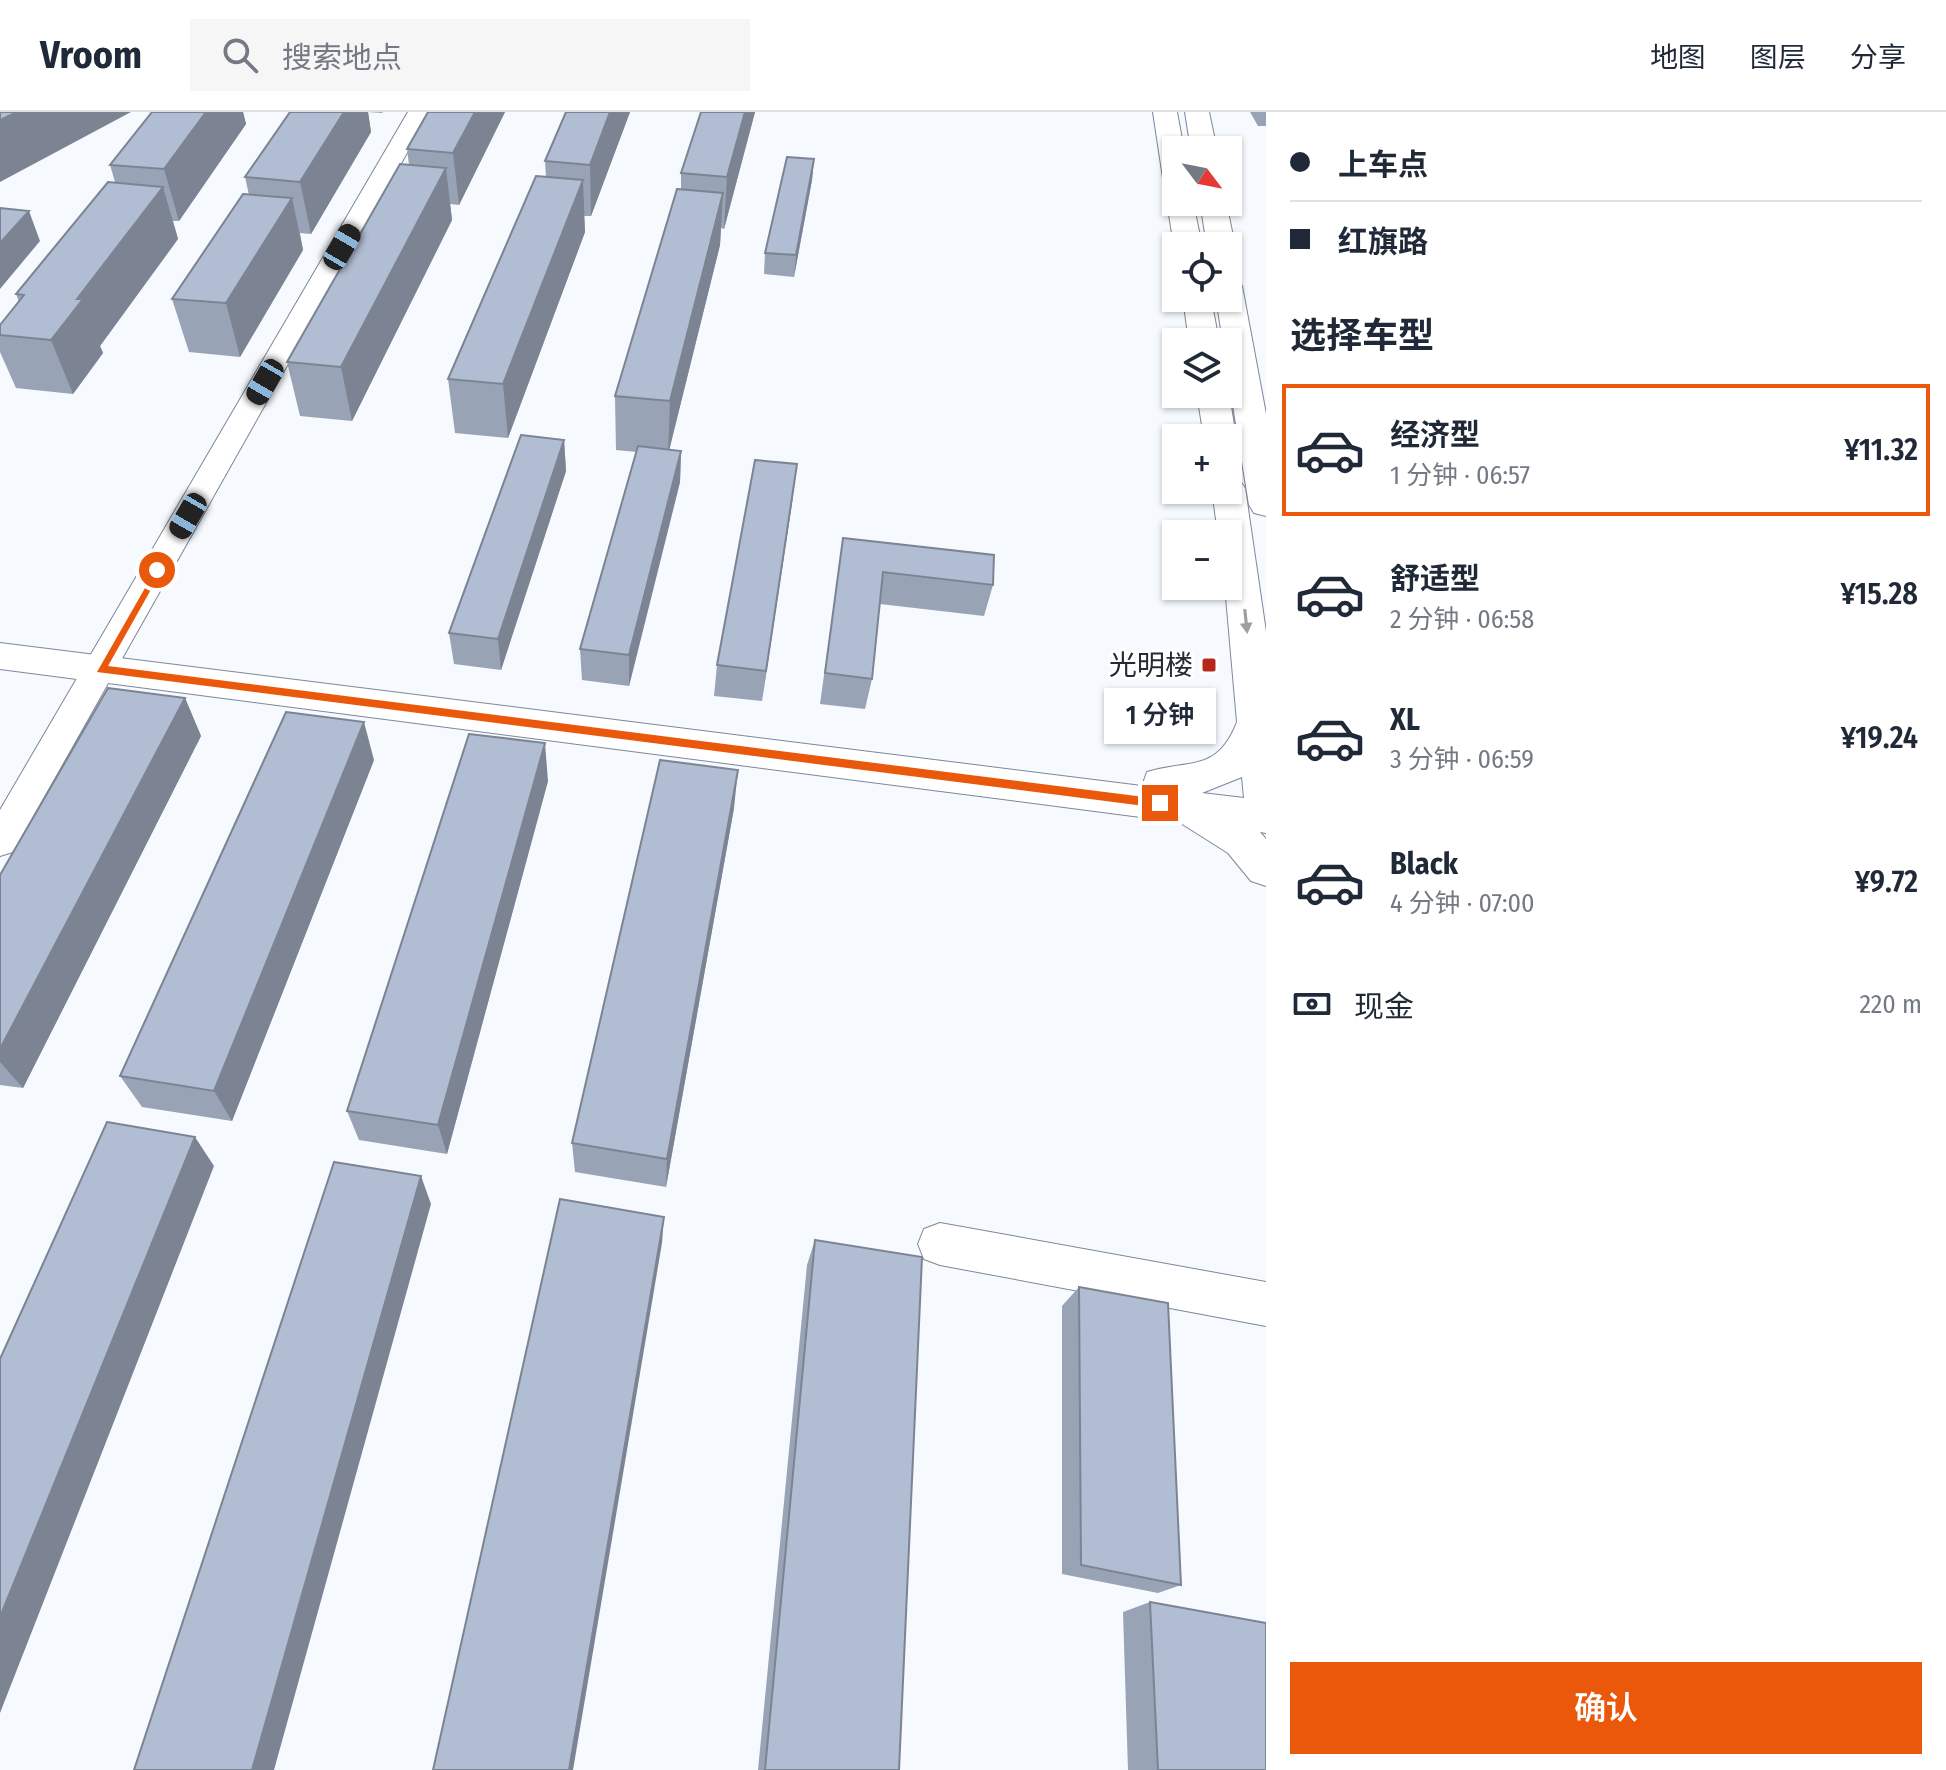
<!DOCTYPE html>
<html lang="zh">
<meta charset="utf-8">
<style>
:root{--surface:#fff;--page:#f6f6f7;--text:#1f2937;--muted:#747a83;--line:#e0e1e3;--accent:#ea580c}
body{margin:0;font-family:"Fira Sans Condensed","Noto Sans SC",sans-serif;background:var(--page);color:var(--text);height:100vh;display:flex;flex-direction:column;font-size:30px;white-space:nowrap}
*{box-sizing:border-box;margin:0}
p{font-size:26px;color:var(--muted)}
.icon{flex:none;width:44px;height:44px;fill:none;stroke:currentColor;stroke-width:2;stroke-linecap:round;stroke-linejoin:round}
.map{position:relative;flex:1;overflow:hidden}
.details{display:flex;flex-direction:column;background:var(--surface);width:680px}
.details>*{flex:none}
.banner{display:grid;align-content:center;height:176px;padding:0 24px;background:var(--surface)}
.needle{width:52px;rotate:122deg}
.tools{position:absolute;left:1162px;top:24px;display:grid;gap:16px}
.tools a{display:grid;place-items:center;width:80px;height:80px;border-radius:0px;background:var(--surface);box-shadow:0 2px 6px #0004;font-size:40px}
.end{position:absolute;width:36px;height:36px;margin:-18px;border:10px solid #ea580c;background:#fff;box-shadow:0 0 0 4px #fff}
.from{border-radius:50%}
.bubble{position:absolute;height:56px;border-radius:0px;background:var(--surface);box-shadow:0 2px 6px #0004;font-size:26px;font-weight:600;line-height:56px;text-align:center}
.car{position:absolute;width:24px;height:48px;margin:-24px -12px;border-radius:10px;box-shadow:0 0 6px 2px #0007;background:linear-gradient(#222 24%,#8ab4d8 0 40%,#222 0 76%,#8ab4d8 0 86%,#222 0)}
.banner b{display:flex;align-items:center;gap:28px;height:76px;font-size:30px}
.banner b+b{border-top:2px solid var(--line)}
.banner i{width:20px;height:20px;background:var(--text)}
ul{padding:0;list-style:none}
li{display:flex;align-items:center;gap:24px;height:132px;margin:0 16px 12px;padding:0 8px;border:4px solid transparent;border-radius:0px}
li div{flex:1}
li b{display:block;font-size:30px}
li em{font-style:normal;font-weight:600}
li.active{border-color:var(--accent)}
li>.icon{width:72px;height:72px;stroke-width:1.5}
h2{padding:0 24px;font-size:36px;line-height:96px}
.pay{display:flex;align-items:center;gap:20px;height:88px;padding:0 24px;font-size:30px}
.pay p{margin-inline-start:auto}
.button{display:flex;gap:16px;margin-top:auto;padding:16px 24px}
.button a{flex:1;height:92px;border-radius:0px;background:var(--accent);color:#fff;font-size:32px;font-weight:600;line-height:92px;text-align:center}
header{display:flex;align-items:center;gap:48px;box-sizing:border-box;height:112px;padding:0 40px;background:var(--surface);border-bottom:2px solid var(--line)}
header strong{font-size:38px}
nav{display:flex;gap:44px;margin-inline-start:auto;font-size:28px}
.search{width:560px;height:72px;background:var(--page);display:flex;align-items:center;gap:20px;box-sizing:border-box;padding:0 28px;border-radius:0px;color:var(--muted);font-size:30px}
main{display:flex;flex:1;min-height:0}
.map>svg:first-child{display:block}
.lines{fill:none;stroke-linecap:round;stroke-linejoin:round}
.minor-casing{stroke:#7c879c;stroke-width:2}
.secondary-casing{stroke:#7c879c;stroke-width:2}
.minor{fill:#fff;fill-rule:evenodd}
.secondary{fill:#fff;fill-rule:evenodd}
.wall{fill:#98a3b5}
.shaded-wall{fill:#7c8493}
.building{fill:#b1bdd2;stroke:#7c8493;stroke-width:2}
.oneway{fill:#9d9fa3}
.route{fill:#ea580c}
.poi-dot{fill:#b5271a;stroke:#fff;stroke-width:3}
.labels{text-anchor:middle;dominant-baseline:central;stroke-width:6;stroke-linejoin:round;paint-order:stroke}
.poi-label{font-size:28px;fill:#262a33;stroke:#fff;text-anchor:end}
</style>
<header>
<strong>Vroom</strong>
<div class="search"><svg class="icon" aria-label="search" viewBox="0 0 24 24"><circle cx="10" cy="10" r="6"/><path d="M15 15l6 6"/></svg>搜索地点</div>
<nav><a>地图</a><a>图层</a><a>分享</a></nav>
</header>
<main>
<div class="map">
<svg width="1266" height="1658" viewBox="0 0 1266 1658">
<rect width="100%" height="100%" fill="#f6f9fd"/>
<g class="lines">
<defs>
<path id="minor" d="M408,0H430L13,740L0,744V698Z
M940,1111L1266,1170V1214L940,1153L924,1147L918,1132L924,1117Z"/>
<path id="secondary" d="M1153,0H1177L1184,38H1176V74L1163,66Z
M1185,0H1209L1217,38H1191Z
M1176,83V90H1193L1202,134H1174L1167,90Z
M1200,90H1226L1235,134L1231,140L1228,134H1207Z
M1228,165L1238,168L1242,174L1266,302V404L1254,401L1249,393L1228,262V230H1223L1216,186H1228Z
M1183,186H1211L1219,230H1189Z
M1197,282H1229L1236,326L1231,333L1228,334V326H1204Z
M1228,366L1240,369L1245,376L1266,520V721L1260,720L1266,727V774L1251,769L1228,741L1179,710L0,557V531L1142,674L1147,660C1190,647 1217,661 1237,610L1225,474L1228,422H1218L1212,378H1228ZM1242,665L1244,686L1202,681Z"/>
</defs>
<!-- minor casing -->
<use href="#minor" class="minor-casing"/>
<!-- secondary casing -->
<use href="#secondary" class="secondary-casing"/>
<!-- minor -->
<use href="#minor" class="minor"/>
<!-- secondary -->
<use href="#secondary" class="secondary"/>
</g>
<!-- wall -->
<path class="wall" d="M152,0H243L246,12L179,109H173L178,127L100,234L103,241L73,282L16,276L0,240V213L19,190L16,182L115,70L110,53Z
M290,0H383L382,1L368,0L371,20L311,122L300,121L303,138L240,245L189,240L172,187L249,83L245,65Z
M428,0H505L459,93L450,92L452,108L352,309L300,304L287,250L409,53L407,37Z
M566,0H630L591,104H584L585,120L508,326L455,321L448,267L546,65L545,49Z
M701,0H755L724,117L721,116L720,133L669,338L681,339L680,370L629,574L582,568L580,537L637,340L616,338L615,284L681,77V61Z
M1250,0H1266V14H1258Z
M814,47L812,68L794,165L764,162L765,141Z
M564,328L566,359L501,558L454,552L449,521Z
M793,384L762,589L714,584L717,553Z
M843,426L993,473L984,504L880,492L872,567L865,597L820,592Z
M185,586L201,624L23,976L0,973V763Z
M374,648L232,1009L142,995L120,964Z
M548,669L447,1042L359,1028L347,999Z
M734,696L666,1075L575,1060L572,1031Z
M815,1128L899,1658H758L807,1153Z
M1079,1175L1181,1473L1158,1481L1062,1462V1194Z
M1150,1490L1266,1658H1128L1123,1500Z"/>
<!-- shaded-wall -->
<path class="shaded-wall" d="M17,0H131L0,70V8Z
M206,0H243L246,12L179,109L164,57Z
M344,0H368L371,20L311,122L300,70Z
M475,0H505L459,93L453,41Z
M610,0H630L591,104L590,53Z
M745,0H755L724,117L727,65Z
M814,47L812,68L794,165L796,143Z
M446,56L452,108L352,309L341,255Z
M583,68L585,120L508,326L503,272Z
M163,75L178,127L100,234L103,241L73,282L51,228L77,187Z
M723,81L720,133L668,343L670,289Z
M292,86L303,138L240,245L226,191Z
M29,99L40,129L0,177V131Z
M564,328L566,359L501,558L498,527Z
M681,339L680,370L629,574V543Z
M797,352L793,384L762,589L766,559Z
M185,586L201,624L23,976L0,950V937Z
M364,610L374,648L232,1009L214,979Z
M545,631L548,669L447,1042L438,1013Z
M738,658L734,696L666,1075L667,1047Z
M195,1025L214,1054L0,1601V1505Z
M421,1064L431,1092L274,1658H252Z
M664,1105L662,1131L573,1658H569Z"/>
<!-- building -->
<path class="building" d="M0,0H17L0,8Z
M152,0H206L164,57L110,53Z
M290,0H344L300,70L245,65Z
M428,0H475L453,41L407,37Z
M566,0H610L590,53L545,49Z
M701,0H745L727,65L681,61Z
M787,45L814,47L796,143L765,141Z
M400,52L446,56L341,255L287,250Z
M536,64L583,68L503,272L448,267Z
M108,70L163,75L77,187H83L51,228L0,223V213L24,183L16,182Z
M677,77L723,81L670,289L615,284Z
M243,82L292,86L226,191L172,187Z
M0,96L29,99L0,131Z
M521,323L564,328L498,527L449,521Z
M638,334L681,339L629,543L580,537Z
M755,348L797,352L766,559L717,553Z
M843,426L994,443L993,473L883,460L872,567L825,561Z
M108,576L185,586L0,937V763Z
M286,600L364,610L214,979L120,964Z
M469,622L545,631L438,1013L347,999Z
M660,648L738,658L667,1047L572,1031Z
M107,1010L195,1025L0,1505V1247Z
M334,1050L421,1064L252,1658H134Z
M560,1087L664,1105L569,1658H433Z
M815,1128L922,1145L899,1658H765Z
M1079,1175L1168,1191L1181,1473L1081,1453Z
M1150,1490L1266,1511V1658H1158Z"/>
<!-- one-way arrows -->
<defs><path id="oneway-solid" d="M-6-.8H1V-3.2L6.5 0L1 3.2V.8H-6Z" transform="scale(2)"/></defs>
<use class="oneway" href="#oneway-solid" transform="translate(1246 509) rotate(84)"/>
<!-- route -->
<path class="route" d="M157,455L162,458L108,554L1160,687L1166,691L1160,696L97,560Z"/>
<!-- markers -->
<rect class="poi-dot" x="1201" y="545" width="16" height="16" rx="4"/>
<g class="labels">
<!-- poi labels -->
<g class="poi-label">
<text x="1193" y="553">光明楼</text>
</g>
</g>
</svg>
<div class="tools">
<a><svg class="needle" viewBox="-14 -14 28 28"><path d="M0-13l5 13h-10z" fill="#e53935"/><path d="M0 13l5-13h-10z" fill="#747a83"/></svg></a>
<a><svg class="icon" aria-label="locate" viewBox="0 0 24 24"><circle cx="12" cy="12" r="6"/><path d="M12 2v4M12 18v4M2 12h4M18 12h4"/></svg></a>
<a><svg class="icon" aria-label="layers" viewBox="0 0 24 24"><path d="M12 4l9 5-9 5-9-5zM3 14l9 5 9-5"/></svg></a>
<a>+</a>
<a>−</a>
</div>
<i class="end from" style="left:157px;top:458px"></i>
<i class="end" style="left:1160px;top:691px"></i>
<div class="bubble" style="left:1104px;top:576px;width:112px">1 分钟</div>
<i class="car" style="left:342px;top:135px;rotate:30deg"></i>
<i class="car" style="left:265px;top:270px;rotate:210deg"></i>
<i class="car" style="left:188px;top:404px;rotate:210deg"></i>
</div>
<section class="details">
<div class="banner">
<b><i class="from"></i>上车点</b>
<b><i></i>红旗路</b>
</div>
<h2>选择车型</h2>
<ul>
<li class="active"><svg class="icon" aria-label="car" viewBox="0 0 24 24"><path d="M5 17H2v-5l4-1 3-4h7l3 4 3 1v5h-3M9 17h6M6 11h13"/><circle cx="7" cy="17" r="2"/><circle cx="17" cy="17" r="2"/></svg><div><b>经济型</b><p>1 分钟 · 06:57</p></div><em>¥11.32</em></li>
<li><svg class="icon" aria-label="car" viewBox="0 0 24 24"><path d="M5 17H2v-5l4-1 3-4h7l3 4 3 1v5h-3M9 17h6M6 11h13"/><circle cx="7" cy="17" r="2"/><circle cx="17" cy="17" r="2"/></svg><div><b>舒适型</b><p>2 分钟 · 06:58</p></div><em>¥15.28</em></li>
<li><svg class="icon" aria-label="car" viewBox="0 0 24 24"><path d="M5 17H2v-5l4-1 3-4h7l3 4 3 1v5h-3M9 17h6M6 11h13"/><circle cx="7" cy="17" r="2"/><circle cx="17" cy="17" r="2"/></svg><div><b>XL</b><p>3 分钟 · 06:59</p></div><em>¥19.24</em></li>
<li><svg class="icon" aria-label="car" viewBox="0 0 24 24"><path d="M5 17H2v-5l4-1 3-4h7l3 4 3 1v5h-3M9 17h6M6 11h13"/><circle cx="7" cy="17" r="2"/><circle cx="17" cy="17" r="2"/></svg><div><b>Black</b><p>4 分钟 · 07:00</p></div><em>¥9.72</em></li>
</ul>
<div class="pay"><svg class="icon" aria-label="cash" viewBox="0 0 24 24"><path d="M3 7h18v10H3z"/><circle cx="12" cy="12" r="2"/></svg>现金<p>220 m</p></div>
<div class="button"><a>确认</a></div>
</section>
</main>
